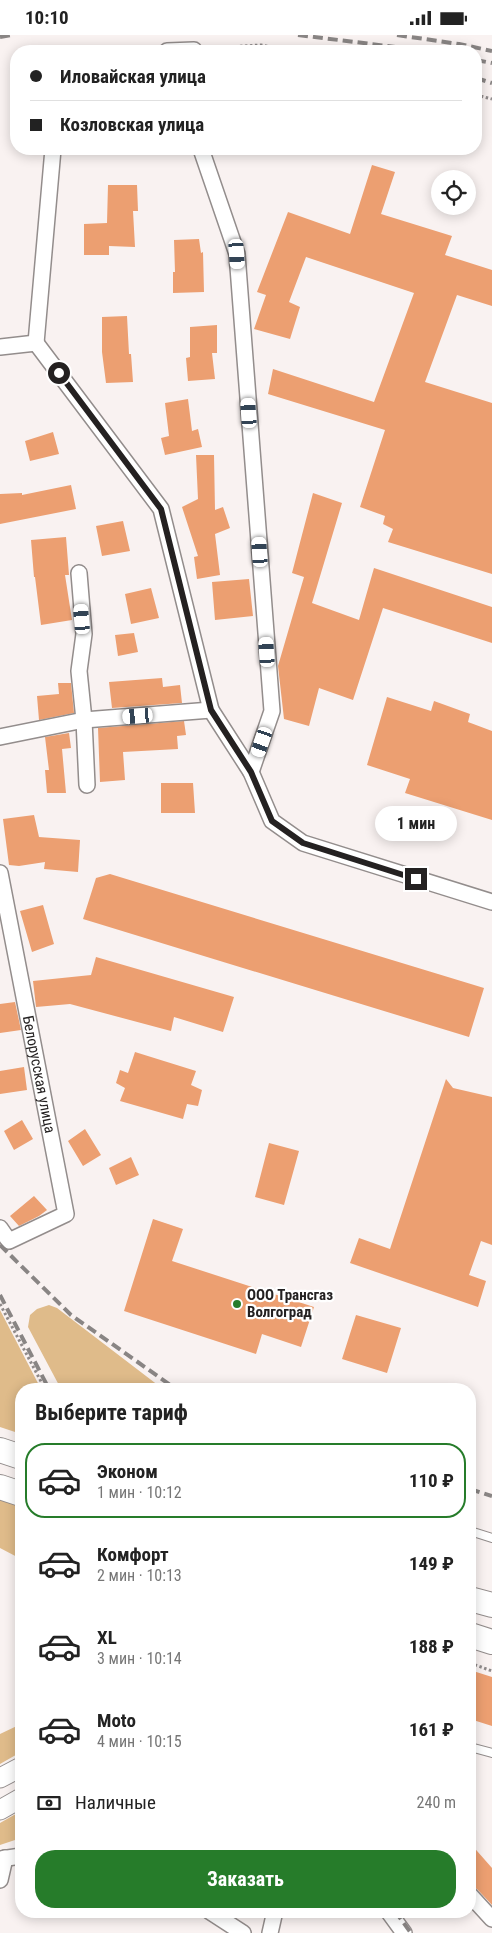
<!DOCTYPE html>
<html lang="ru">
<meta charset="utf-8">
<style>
:root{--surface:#fff;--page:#f6f6f6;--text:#222;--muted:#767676;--line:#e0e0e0;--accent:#267c2a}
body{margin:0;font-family:"Roboto Condensed",sans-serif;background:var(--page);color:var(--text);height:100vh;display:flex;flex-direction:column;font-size:19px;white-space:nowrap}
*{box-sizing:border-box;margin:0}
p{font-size:16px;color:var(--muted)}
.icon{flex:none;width:28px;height:28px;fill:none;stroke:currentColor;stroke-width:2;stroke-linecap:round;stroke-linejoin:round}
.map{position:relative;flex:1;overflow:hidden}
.drawer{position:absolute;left:15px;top:1348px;width:461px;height:535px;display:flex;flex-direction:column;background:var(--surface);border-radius:20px;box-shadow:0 2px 12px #0003}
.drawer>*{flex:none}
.banner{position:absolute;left:10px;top:10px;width:472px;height:110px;border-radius:20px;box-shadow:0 2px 12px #0003;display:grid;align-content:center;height:110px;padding:0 20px;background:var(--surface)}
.tools{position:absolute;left:431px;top:135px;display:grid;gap:10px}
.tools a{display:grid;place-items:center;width:45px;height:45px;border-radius:50%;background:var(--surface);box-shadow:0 2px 12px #0003;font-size:25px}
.end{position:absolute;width:22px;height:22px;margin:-11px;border:6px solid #242121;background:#fff;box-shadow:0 0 0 2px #fff}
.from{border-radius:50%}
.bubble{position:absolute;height:35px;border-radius:18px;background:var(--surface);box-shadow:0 2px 12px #0003;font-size:16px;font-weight:700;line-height:35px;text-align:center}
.car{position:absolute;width:15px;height:30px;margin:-15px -8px;border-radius:6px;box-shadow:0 0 4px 1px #0007;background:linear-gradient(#fff 24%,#345 0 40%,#fff 0 76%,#345 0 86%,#fff 0)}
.banner b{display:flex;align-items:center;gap:18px;height:48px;font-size:19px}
.banner b+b{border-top:1px solid var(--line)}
.banner i{width:12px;height:12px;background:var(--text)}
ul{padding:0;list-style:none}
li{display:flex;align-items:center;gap:15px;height:75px;margin:0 10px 8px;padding:0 10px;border:2px solid transparent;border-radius:20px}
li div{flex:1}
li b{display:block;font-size:19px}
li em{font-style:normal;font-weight:700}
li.selected{border-color:var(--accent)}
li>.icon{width:45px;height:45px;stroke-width:1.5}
h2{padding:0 20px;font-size:22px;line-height:60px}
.pay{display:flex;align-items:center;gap:12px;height:55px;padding:0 20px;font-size:19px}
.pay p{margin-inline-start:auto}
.cta{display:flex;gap:10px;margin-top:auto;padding:10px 20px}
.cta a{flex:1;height:58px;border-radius:20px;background:var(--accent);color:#fff;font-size:20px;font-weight:700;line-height:58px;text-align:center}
.status{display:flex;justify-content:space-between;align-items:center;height:35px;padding:0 25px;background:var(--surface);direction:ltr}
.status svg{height:14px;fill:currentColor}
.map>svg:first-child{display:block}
.green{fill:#dfbb8a}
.building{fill:#ec9f71}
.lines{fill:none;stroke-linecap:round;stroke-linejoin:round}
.service-casing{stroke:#938d8c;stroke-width:10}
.minor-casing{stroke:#938d8c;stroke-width:18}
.tertiary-casing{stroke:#938d8c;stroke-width:21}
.primary-casing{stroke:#938d8c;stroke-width:26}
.path{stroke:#8f8a8a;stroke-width:3;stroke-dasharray:2.5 2.5;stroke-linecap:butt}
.service{stroke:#fff;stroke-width:8}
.minor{stroke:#fff;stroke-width:15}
.tertiary{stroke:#fff;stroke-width:19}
.primary{stroke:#fff;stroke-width:24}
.rail{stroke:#898584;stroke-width:4;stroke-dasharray:10 5;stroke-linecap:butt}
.route{stroke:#242121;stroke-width:6}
.poi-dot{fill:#267c2a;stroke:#fff;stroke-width:2}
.labels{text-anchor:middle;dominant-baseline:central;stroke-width:4.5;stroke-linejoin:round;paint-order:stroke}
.street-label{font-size:15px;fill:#242121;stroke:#fff}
.poi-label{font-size:15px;font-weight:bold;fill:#242121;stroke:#fff;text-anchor:start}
</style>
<div class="status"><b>10:10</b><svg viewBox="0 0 49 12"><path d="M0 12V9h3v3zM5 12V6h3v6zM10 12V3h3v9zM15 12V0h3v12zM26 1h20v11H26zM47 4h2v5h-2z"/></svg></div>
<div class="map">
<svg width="492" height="1898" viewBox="0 0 492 1898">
<rect width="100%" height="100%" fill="#f9f2f1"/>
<!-- green -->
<path class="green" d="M49,1270L57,1273L163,1354H61L28,1292L30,1280L37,1274Z
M0,1275L41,1354H21V1399L0,1392Z
M0,1462L21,1469V1524L0,1513Z
M21,1689V1717L0,1729V1699Z
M21,1776V1803L0,1810V1788Z"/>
<!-- building -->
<path class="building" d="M372,130L395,137L381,179L452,201L445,220L492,235V271L457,260L425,347L492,368V539L388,507L393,494L383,489L385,481L360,472L385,395L268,359L273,334L374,367L414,258L306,222L289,267L300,272L290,304L254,294L266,260L257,257L288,177L350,199Z
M108,150H137L138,176H133L135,212L109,211V220H84V189L107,188Z
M199,204L201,218L203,217L204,257L173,258V237H175L174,205Z
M127,281L129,319H131L133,347L106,348L102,317V282Z
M217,290V318H212L215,344L188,346L186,323L190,322V292Z
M188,364L192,396L198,394L202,412L165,420L161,403L169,401L165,368Z
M53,397L59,419L30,426L25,406Z
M196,420H214L215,475L223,472L230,493L215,499L220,540L197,544L194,522L198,521L182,472L198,464Z
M71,450L76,474L0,489V459L22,458V460Z
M313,458L342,468L312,568L359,585L374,533L492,572V608L383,573L353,665L319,653L309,691L284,684L278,631L304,542L292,538Z
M123,486L130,516L102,521L96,491Z
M66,502L69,540H65L72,585L41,590L35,542H34L31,505Z
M249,544L253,581L215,585L212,547Z
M151,553L159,583L131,589L125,559Z
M134,598L138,617L118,621L115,600Z
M162,643L163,652L180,650L182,668L112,673L109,647Z
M58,648H71L74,678L39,685L37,661L59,659Z
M387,662L431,676L434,666L470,679L468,687L492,696V785L405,758L410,744L367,730Z
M184,686L186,700L177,701L178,714L123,717L125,745L100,747L98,693Z
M69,698L71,713L62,714L66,758H47L45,735H49L45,702Z
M161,748H193L195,778H161Z
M34,780L39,802L80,805L78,837L44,834L45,827L19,831L9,830L3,784Z
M110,839L484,953L469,1002L83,884L96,843Z
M43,870L54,909L32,917L20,876Z
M96,922L234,962L223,997L174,982L171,996L70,969L36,972L33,946L91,940Z
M15,967L21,995L0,998V969Z
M135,1017L196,1036L191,1050L202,1055L198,1071L187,1069L183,1084L120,1066L125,1053L116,1048L120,1035L128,1038Z
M24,1032L27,1055L0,1059V1036Z
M446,1044L453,1053L492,1062V1210L481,1206L469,1240L486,1246L478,1272L350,1228L359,1203L390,1214Z
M22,1085L33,1104L14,1115L4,1096Z
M85,1094L101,1120L83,1131L68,1106Z
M269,1108L299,1116L284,1170L255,1162Z
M131,1122L139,1140L116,1150L109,1133Z
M34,1161L47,1175L39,1181L19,1191L10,1181Z
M153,1184L183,1194L172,1226L314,1272L301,1312L262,1299L256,1319L124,1276Z
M356,1280L401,1293L387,1338L342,1324Z
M470,1635L492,1642V1691L470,1684Z
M470,1808L492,1833V1870L477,1854L470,1851Z"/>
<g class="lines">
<defs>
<path id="service" d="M470,1496L492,1503
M470,1712L492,1718"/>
<g id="minor">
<path d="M167,16L194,15V16"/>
<path d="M201,114L237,219L272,676L251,737"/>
<path d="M36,308L53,114"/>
<path d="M0,312L36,308L161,474L211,675L251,737L272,786L303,808L492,867"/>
<path d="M79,538L84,599L79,636L84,685L87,750"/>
<path d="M0,702L84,685L211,675"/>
<path id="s1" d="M0,838L66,1179L9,1206L0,1193"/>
<path d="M0,1824L21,1821"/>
<path d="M0,1845L5,1823"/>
<path d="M470,1860L492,1884"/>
<path d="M209,1876L243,1898"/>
<path d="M388,1876L404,1898"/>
<path d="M270,1898L275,1876"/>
</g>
<path id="tertiary" d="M0,1743L21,1732
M0,1775L21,1763"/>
<path id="primary" d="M0,1415L21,1422
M0,1452L21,1459
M470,1564L492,1570
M470,1600L492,1607"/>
</defs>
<!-- service casing -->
<use href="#service" class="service-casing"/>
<!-- minor casing -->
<use href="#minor" class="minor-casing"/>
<!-- tertiary casing -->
<use href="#tertiary" class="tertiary-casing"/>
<!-- primary casing -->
<use href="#primary" class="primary-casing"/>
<!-- path -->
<path class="path" d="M210,13L261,10L294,16
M476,60L492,64
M0,1269L45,1354
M470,1628L492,1636"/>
<!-- service -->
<use href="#service" class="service"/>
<!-- minor -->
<use href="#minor" class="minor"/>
<!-- tertiary -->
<use href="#tertiary" class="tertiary"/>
<!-- primary -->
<use href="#primary" class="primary"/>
<!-- rail -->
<path class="rail" d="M298,0L428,16
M397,0L459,9L492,16
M0,2L11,0
M476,25L492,28
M476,43L492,48
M0,1210L71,1280L176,1354
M0,1260L49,1354
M470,1454L492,1461
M395,1876L411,1898"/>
</g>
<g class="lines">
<!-- route -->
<path class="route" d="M59,338L161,474L211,675L251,737L272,786L303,808L416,844"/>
</g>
<!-- markers -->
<circle class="poi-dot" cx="237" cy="1269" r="5"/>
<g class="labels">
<!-- street labels -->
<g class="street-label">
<text stroke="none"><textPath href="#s1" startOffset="205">Белорусская улица</textPath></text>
</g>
<!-- poi labels -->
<g class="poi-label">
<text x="247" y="1260">ООО Трансгаз<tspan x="247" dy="17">Волгоград</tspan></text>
</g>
</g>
</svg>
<div class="tools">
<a><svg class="icon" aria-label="locate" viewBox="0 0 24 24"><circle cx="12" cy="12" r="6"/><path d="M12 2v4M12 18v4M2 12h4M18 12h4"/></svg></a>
</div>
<i class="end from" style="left:59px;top:338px"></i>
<i class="end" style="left:416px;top:844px"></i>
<div class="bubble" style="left:375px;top:771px;width:82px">1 мин</div>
<i class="car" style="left:237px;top:219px;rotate:176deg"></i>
<i class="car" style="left:249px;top:378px;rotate:356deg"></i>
<i class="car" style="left:260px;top:517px;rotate:356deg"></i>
<i class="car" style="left:82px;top:584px;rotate:355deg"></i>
<i class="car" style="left:267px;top:617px;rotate:356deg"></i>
<i class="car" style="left:138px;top:681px;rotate:266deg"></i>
<i class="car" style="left:262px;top:707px;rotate:199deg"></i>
<div class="banner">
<b><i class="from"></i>Иловайская улица</b>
<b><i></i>Козловская улица</b>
</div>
<section class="drawer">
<h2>Выберите тариф</h2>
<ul>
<li class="selected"><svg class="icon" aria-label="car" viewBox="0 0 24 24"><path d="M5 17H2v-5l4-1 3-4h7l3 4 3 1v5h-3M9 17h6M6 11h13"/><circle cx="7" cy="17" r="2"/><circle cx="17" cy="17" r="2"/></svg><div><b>Эконом</b><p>1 мин · 10:12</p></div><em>110 ₽</em></li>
<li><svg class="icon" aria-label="car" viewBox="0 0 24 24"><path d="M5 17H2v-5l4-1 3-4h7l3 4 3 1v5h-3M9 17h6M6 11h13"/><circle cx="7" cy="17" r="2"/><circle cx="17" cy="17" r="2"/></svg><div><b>Комфорт</b><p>2 мин · 10:13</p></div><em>149 ₽</em></li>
<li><svg class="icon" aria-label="car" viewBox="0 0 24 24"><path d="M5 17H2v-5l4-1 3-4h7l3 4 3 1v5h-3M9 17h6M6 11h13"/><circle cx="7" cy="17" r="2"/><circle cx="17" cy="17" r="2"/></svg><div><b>XL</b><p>3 мин · 10:14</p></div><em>188 ₽</em></li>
<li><svg class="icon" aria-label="car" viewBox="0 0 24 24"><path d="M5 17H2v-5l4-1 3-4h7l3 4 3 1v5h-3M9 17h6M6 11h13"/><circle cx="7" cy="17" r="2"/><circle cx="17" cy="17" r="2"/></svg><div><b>Moto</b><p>4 мин · 10:15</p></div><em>161 ₽</em></li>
</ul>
<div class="pay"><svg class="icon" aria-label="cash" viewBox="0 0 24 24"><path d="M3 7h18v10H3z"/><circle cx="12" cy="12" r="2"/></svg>Наличные<p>240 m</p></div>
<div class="cta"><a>Заказать</a></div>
</section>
</div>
